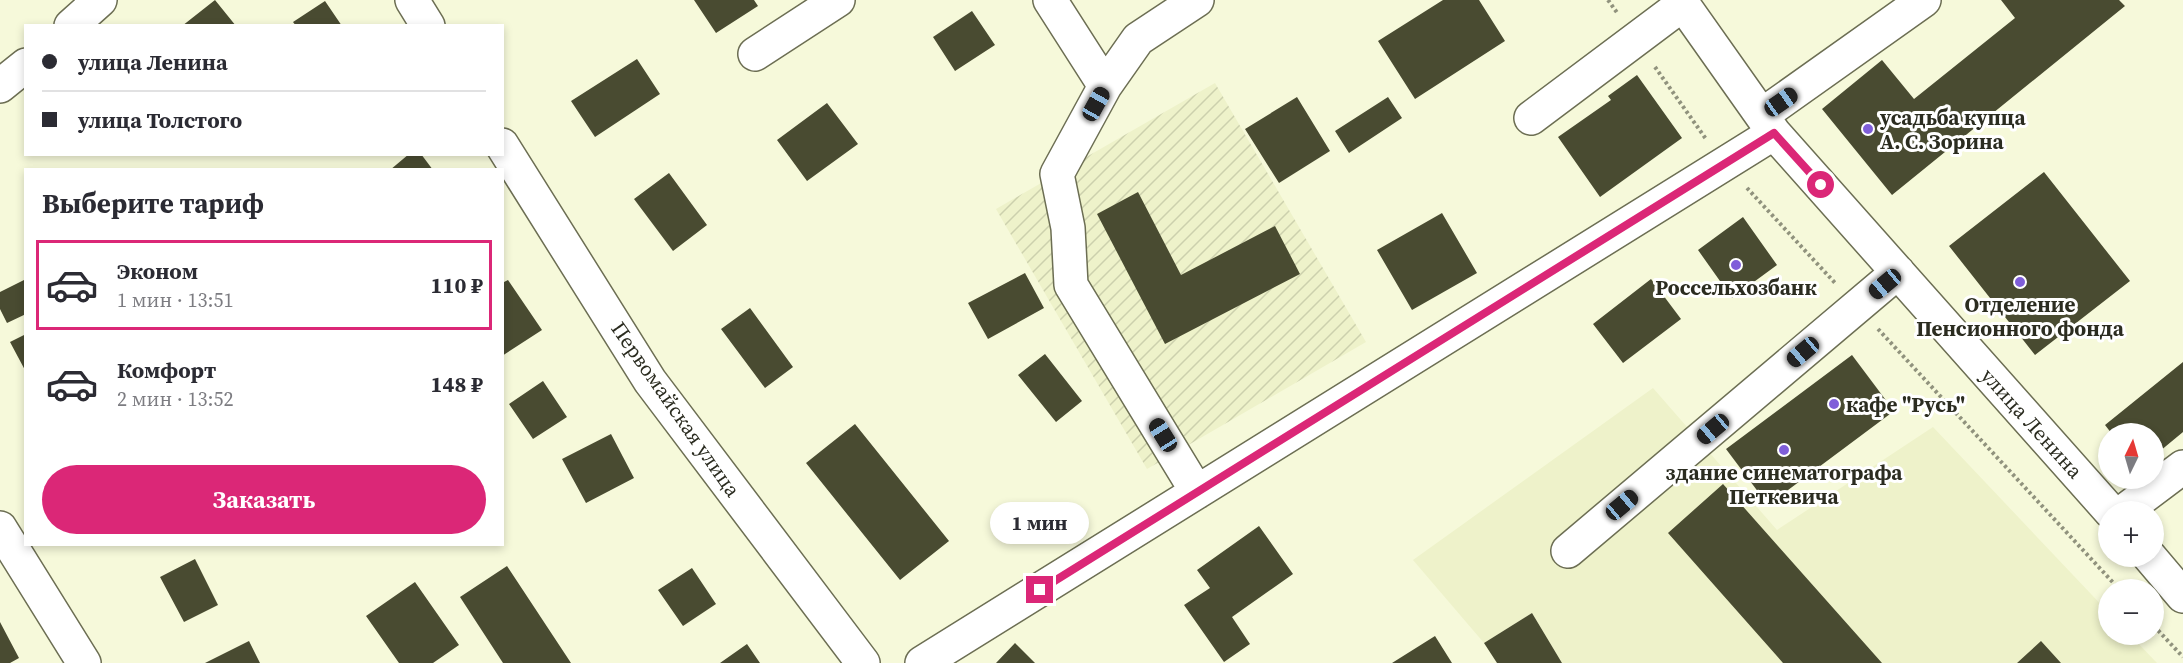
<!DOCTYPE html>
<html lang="ru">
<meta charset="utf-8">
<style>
:root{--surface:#fff;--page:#f7f7f7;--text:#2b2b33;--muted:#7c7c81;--line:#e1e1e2;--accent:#db2777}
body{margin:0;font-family:"Source Serif 4",serif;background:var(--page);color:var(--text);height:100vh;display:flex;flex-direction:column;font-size:22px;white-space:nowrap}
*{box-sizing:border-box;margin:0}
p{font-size:20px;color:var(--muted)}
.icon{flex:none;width:33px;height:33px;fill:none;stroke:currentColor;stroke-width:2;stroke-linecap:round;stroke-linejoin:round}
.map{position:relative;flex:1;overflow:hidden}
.panel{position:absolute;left:24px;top:168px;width:480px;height:378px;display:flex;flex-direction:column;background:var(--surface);border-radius:0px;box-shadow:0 3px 9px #0003}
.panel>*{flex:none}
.top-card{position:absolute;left:24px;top:24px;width:480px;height:132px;border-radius:0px;box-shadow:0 3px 9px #0003;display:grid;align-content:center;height:132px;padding:0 18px;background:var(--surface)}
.needle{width:39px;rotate:5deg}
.fabs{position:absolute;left:2098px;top:423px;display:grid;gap:12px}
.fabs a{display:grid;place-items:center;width:66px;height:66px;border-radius:50%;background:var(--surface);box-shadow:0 3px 9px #0003;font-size:30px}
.end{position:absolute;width:27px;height:27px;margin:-14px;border:8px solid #db2777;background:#fff;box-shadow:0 0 0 3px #fff}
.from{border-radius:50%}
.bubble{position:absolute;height:42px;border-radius:21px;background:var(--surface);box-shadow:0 3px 9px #0003;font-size:20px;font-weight:700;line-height:42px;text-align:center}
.car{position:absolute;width:18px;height:36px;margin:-18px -9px;border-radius:8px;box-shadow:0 0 4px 2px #0007;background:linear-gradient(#222 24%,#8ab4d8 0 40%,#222 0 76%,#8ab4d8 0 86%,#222 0)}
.top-card b{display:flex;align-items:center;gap:21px;height:57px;font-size:22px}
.top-card b+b{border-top:2px solid var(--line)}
.top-card i{width:15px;height:15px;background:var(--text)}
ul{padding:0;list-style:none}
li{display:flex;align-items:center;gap:18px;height:90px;margin:0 12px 9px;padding:0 6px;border:3px solid transparent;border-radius:0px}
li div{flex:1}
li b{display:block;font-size:22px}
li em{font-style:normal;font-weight:700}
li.selected{border-color:var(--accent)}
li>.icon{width:54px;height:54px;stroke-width:1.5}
h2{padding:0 18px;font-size:27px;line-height:72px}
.action{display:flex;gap:12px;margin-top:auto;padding:12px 18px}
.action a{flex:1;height:69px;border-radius:36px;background:var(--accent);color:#fff;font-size:24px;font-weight:700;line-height:69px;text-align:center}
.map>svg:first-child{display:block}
.built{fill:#eef2ca}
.industrial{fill:url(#industrial-furrows)}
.building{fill:#494b31}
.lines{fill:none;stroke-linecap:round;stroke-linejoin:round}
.minor-casing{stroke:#6c6e53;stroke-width:36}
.path{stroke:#90927d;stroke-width:4;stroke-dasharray:3 3;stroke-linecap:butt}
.minor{stroke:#fff;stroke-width:33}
.route{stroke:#db2777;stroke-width:8}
.poi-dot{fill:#7f5ed9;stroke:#fff;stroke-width:2}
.labels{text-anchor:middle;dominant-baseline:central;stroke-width:6;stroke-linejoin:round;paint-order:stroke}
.poi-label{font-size:21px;font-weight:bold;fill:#2b2c20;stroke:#fff}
.street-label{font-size:21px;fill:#2b2c20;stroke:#fff}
</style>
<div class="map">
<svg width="2183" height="663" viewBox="0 0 2183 663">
<defs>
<pattern id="industrial-furrows" width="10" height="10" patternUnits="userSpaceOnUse" patternTransform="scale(1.5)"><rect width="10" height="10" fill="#eef2ca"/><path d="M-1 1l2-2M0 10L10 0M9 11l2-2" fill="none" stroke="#ccd0ad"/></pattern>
</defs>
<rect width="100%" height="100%" fill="#f6f9da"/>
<!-- built -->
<path class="built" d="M1653,388L1777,530L1933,427L2109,613V634L2130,635L2157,663H1562L1532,613L1484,643L1413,560Z"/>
<!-- industrial -->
<path class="industrial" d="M1215,83L1366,342L1147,469L996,209Z"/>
<!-- building -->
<path class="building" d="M215,0L236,26H182Z
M694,0H754L758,6L716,33Z
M1443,0H1479L1505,41L1415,99L1378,41Z
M2001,0H2119L2125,6L1892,195L1822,109L1882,60L1914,99L2015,18Z
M325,1L342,26H296L293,22Z
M972,11L995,45L955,71L933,37Z
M637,59L660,94L595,137L571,101Z
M1637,75L1682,138L1600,197L1558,137L1611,100L1608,96Z
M1297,97L1330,151L1279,183L1245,129Z
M1388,97L1402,118L1349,153L1335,131Z
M827,103L858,144L807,181L777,140Z
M409,154H421L433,170H390Z
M2044,172L2130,281L2035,355L1949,246Z
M669,173L707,225L673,251L634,199Z
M1138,192L1181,275L1275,226L1300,274L1165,344L1097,214Z
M1442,213L1477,273L1412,310L1377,250Z
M1743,217L1777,265L1732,298L1698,250Z
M1025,273L1044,308L988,339L968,303Z
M26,279V314L7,323L0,309V292Z
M1651,279L1681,319L1623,363L1593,324Z
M508,280L542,330L502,356V283Z
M750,308L793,367L765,388L721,329Z
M26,334V372L10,342Z
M1045,354L1082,401L1056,422L1018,375Z
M1852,355L1894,411L1768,505L1726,449Z
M2183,362V432L2154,456V434H2112L2105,425Z
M543,381L567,417L533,439L509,404Z
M855,424L949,541L900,580L806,463Z
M611,434L634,478L586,503L562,459Z
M1723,484L1882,663H1783L1668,533Z
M1259,526L1293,574L1232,617L1250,644L1224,662L1184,605L1210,588L1197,570Z
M195,559L218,605L184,622L160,577Z
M507,566L571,663H503L460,597Z
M692,568L716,604L683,626L658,590Z
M415,582L459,645L433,663H399L366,616Z
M1532,613L1562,663H1497L1484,643Z
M0,622L19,658L10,663H0Z
M1435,636L1452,663H1392Z
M249,641L260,663H205Z
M2041,641L2061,663H2017Z
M1015,643L1035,663H996Z
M747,644L760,663H720Z"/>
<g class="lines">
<defs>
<path id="minor" d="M412,0L428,26
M1050,0L1105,86
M1197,0L1138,39L1105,86L1057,174L1068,228L1071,285L1197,492
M1680,0L1774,133L2111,512
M71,26L100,0
M755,54L838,0
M0,86L26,65
M1762,115L1924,0
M1531,118L1683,4
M502,145L650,381L863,663
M2123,512L2183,467
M0,528L84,663
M1568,551L1898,272
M2149,556L2183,596
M922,663L1774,133"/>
</defs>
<!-- minor casing -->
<use href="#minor" class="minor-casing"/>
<!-- path -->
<path class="path" d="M1608,0L1618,14
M1655,67L1706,139
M1747,188L1836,284
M1878,329L2120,590
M2154,626L2183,657"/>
<!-- minor -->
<use href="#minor" class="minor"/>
</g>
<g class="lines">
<!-- route -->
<path class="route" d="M1040,590L1774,133L1821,185"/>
</g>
<!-- markers -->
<g class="poi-dot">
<circle cx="1868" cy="129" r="6"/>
<circle cx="1736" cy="265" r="6"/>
<circle cx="2020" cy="282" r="6"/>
<circle cx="1834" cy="404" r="6"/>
<circle cx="1784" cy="450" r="6"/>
</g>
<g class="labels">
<!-- poi labels -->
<g class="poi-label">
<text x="1880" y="117" text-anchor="start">усадьба купца<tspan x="1880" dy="24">А. С. Зорина</tspan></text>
<text x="1736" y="287">Россельхозбанк</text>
<text x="2020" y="304">Отделение<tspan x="2020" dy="24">Пенсионного фонда</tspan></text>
<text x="1846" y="404" text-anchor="start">кафе "Русь"</text>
<text x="1784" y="472">здание синематографа<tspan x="1784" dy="24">Петкевича</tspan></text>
</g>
<!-- street labels -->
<g class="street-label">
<text transform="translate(676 409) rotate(55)">Первомайская улица</text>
<text transform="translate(2032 423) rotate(48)">улица Ленина</text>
</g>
</g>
</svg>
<div class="fabs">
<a><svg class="needle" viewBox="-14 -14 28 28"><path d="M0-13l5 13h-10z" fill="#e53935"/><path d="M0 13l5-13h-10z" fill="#7c7c81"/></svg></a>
<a>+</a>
<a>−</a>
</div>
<i class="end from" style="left:1821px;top:185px"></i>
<i class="end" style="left:1040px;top:590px"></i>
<div class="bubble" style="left:990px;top:502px;width:99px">1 мин</div>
<i class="car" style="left:1781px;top:102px;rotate:55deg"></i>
<i class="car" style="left:1096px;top:104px;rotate:29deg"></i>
<i class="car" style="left:1885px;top:284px;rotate:230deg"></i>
<i class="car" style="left:1803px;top:352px;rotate:230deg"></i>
<i class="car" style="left:1713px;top:429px;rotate:230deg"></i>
<i class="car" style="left:1163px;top:435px;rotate:328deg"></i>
<i class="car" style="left:1622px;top:505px;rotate:50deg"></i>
<div class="top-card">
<b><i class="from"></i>улица Ленина</b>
<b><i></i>улица Толстого</b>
</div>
<section class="panel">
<h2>Выберите тариф</h2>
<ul>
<li class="selected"><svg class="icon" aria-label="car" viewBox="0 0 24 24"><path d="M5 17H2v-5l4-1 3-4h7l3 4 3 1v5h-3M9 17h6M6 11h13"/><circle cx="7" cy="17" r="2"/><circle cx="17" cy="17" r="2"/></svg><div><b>Эконом</b><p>1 мин · 13:51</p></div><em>110 ₽</em></li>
<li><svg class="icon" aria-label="car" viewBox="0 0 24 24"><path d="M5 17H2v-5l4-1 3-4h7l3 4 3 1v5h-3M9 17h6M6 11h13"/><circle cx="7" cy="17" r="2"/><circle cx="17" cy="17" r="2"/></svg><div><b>Комфорт</b><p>2 мин · 13:52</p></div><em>148 ₽</em></li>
</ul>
<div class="action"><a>Заказать</a></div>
</section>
</div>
